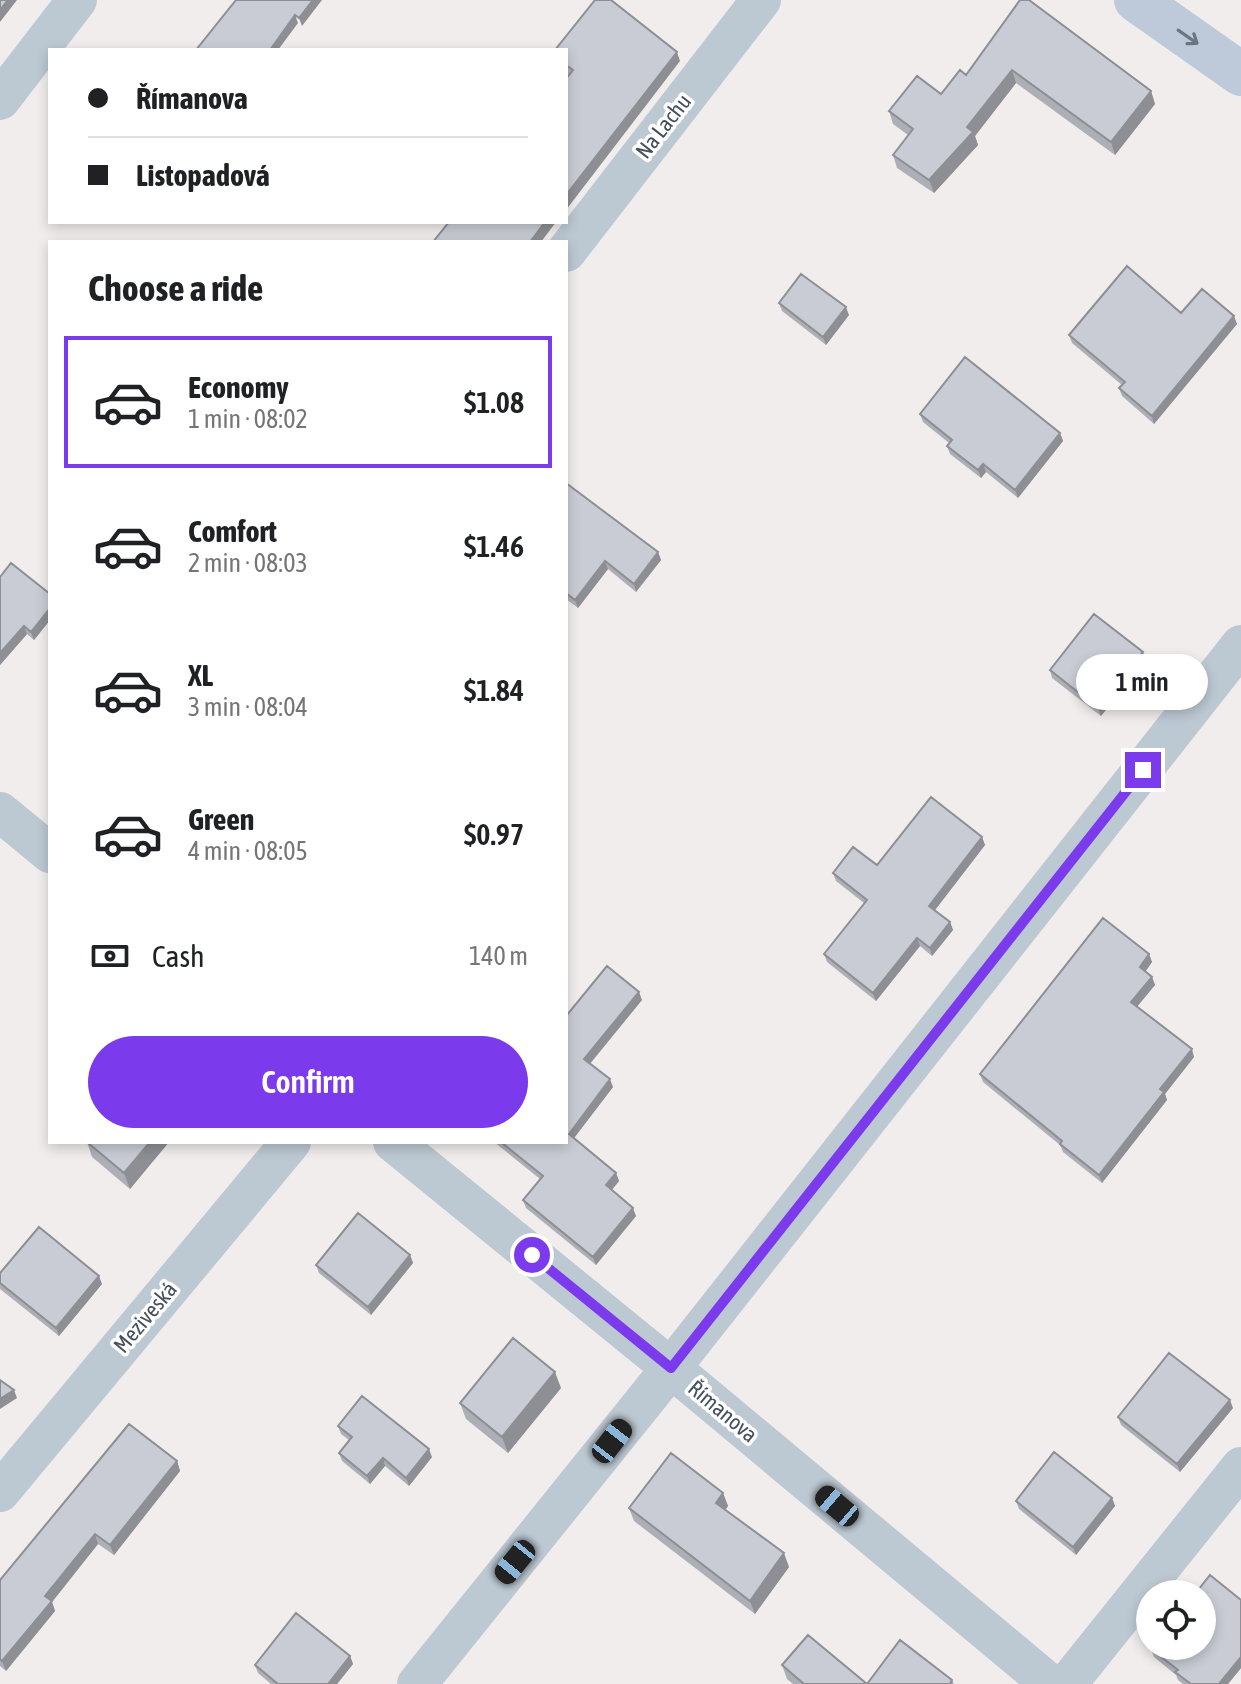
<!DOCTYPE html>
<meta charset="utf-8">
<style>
:root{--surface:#fff;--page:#f6f6f6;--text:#202124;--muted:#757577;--line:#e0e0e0;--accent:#7c3aed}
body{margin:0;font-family:"Asap Condensed",sans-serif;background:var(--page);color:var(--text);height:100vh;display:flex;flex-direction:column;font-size:30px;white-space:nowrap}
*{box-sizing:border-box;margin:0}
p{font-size:26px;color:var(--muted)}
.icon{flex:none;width:44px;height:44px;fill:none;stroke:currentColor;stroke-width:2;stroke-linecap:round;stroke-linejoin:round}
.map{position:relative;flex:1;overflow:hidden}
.panel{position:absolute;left:48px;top:240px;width:520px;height:904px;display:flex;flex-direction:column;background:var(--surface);border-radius:0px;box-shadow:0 4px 12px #0003}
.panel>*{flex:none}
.guide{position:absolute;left:48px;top:48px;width:520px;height:176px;border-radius:0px;box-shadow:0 4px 12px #0003;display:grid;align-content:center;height:176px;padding:0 40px;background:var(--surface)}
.tools{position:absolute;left:1136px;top:1580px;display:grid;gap:16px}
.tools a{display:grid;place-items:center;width:80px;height:80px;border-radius:50%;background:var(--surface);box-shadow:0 4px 12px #0003;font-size:40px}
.end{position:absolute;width:36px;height:36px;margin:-18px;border:10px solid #7c3aed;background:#fff;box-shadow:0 0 0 4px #fff}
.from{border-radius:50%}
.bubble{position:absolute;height:56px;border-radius:28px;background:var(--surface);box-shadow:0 4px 12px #0003;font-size:26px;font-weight:600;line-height:56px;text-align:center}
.car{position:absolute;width:24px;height:48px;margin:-24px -12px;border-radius:10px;box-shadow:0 0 6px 2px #0007;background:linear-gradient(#222 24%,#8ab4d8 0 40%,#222 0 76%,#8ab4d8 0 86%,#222 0)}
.guide b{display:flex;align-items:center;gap:28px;height:76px;font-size:30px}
.guide b+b{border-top:2px solid var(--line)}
.guide i{width:20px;height:20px;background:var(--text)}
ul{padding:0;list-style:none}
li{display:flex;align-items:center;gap:24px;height:132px;margin:0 16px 12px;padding:0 24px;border:4px solid transparent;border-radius:0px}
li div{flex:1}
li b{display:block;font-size:30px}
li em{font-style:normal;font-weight:600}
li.selected{border-color:var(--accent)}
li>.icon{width:72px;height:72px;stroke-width:1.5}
h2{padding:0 40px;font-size:36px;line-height:96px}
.pay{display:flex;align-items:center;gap:20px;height:88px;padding:0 40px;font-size:30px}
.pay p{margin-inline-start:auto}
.primary-button{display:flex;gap:16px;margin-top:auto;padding:16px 40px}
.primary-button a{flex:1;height:92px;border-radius:48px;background:var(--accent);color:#fff;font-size:32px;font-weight:600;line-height:92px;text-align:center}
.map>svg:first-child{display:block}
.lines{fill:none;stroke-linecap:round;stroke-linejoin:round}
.minor{stroke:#bcc8d2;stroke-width:40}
.secondary{stroke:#becad9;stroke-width:44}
.wall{fill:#adafb6}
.shaded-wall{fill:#8d8f94}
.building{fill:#c9ccd4;stroke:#8d8f94;stroke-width:2}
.oneway{stroke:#697582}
.route{stroke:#7c3aed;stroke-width:10}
.labels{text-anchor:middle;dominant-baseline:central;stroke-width:7;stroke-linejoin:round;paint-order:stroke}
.street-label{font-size:22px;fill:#44505d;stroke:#fff}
</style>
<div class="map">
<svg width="1241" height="1684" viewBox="0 0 1241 1684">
<rect width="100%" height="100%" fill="#f1eded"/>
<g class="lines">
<!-- minor -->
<path class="minor" d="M0,100L77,0
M566,252L761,0
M0,812L50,853
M393,1142L671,1368L1050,1684
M0,1492L291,1142
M417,1684L671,1368L1241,645
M1067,1684L1241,1467"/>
<!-- secondary -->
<path class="secondary" d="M1136,0L1241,74"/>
</g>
<!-- wall -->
<path class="wall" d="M1020,0L1151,91L1155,104L1115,155L1016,83L975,136L978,145L934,193L897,168L893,155L908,135L893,124L889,111L941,94L966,75Z
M566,50L680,61L569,75L566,72Z
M779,303L849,315L826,345L782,311Z
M1181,313L1237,324L1154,424L1122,396L1119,388L1122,385L1072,343L1069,335Z
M920,414L1060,433L1063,441L1018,498L986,472L981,478L950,454L947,446L949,443L923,422Z
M566,483L658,552L661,560L636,592L608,569L578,608L566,599Z
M0,577L50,594V620L34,640L27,634L0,665Z
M1146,660L1101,716L1052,678L1050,670Z
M982,837L985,845L935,910L950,922L953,930L932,956L920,946L876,1001L827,962L824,954L864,903L836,881L833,873L877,865Z
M1149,954L1152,962L1145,972L1152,977L1155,985L1137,1007L1194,1057L1165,1094L1167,1100L1102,1183L1063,1152L1060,1145L983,1082L980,1074Z
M642,1000L590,1064L613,1087L574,1138L616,1173L619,1181L612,1190L636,1216L596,1265L526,1208L523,1200L540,1179L494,1142H566V1016Z
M87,1142H169L130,1189L92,1157Z
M410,1255L413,1263L371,1315L319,1273L316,1265Z
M0,1273L102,1284L59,1336L0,1289Z
M561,1388L508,1453L466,1419L460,1403Z
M1233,1408L1180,1472L1121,1425L1118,1417Z
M338,1426L432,1457L409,1486L385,1466L370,1484L342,1461L339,1453L349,1440L341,1434Z
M177,1461L180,1471L114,1555L98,1544L52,1602L55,1611L6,1671L0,1666V1580Z
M723,1493L728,1506L725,1510L789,1567L755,1614L634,1521L629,1508Z
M1112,1498L1115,1506L1076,1555L1019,1509L1016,1501Z
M1241,1600V1668L1228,1684H1183L1178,1680L1176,1675L1154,1657L1151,1649Z
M350,1656L353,1664L337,1684H271L258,1673L255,1665Z
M782,1665L867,1684L952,1680L954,1684H793L787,1679Z"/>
<!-- shaded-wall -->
<path class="shaded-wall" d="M8,0H17L0,22V10Z
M313,0H322L302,26L299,18Z
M295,15L298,23L278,50H270Z
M677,52L680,61L566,210V195Z
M1012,70L1016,83L975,136L978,145L934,193L929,180L967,127Z
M1151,91L1155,104L1115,155L1111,142Z
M545,222H556L541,242H530Z
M846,307L849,315L826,345L823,337Z
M1234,316L1237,324L1154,424L1152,416Z
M1060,433L1063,441L1018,498L1015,490Z
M983,464L986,472L981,478L978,470Z
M658,552L661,560L636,592L634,584Z
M605,561L608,569L578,608L575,600Z
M50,608V620L34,640L31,632Z
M24,626L27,634L0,665V653Z
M1143,652L1146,660L1101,716L1098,708Z
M982,837L985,845L932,914L929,906Z
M950,922L953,930L932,956L930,948Z
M917,938L920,946L876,1001L873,993Z
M1149,954L1152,962L1143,975L1140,967Z
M1152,977L1155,985L1134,1010L1131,1002Z
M639,992L642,1000L587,1067L584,1059Z
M1192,1049L1194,1057L1165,1094L1167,1100L1102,1183L1099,1175L1160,1089Z
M610,1079L613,1087L571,1142L569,1134Z
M150,1142H169L130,1189L124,1173Z
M616,1173L619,1181L609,1193L606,1185Z
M633,1208L636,1216L596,1265L593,1257Z
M410,1255L413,1263L371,1315L368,1307Z
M99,1276L102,1284L59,1336L56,1328Z
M555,1372L561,1388L508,1453L502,1437Z
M14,1390L17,1398L0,1409V1399Z
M1230,1400L1233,1408L1180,1472L1177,1464Z
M429,1449L432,1457L409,1486L406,1478Z
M383,1458L385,1466L370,1484L367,1476Z
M177,1461L180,1471L114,1555L110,1545Z
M723,1493L728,1506L721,1516L716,1503Z
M1112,1498L1115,1506L1076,1555L1073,1547Z
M95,1534L98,1544L52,1602L55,1611L6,1671L2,1661L45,1596Z
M784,1553L789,1567L755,1614L750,1601Z
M350,1656L353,1664L337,1684H328Z
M1241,1657V1668L1228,1684H1219Z"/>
<!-- building -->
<path class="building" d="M0,0H8L0,10Z
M236,0H313L299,18L295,15L270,50H196Z
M595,0H611L677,52L566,195V79L573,70L566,65V50H555Z
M1020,0H1029L1151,91L1111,142L1012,70L967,127L973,132L929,180L893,155L913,129L889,111L917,76L941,94L960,70L966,75Z
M449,222H545L530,242H433Z
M1127,266L1181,313L1202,289L1234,316L1152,416L1119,388L1125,382L1069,335Z
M801,274L846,307L823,337L779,303Z
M965,357L1060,433L1015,490L983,464L978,470L947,446L952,440L920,414Z
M566,483L658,552L634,584L605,561L575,600L566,593Z
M11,563L50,594V608L31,632L24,626L0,653V577Z
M1094,614L1143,652L1098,708L1050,670Z
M931,797L982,837L929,906L950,922L930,948L917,938L873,993L824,954L867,900L833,873L853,847L877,865Z
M1103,918L1149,954L1140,967L1152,977L1131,1002L1192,1049L1160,1089L1164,1092L1099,1175L1060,1144L1062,1141L980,1074Z
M607,966L639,992L584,1059L610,1079L569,1134L616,1173L606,1185L633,1208L593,1257L523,1200L543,1176L501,1142H566V1016Z
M87,1142H150L124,1173Z
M358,1213L410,1255L368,1307L316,1265Z
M39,1227L99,1276L56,1328L0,1283V1273Z
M513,1338L555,1372L502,1437L460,1403Z
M1169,1353L1230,1400L1177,1464L1118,1417Z
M0,1380L14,1390L0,1399Z
M362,1396L429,1449L406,1478L383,1458L367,1476L339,1453L352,1437L338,1426Z
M129,1424L177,1461L110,1545L95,1534L45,1596L52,1601L2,1661L0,1659V1580Z
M1054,1452L1112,1498L1073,1547L1016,1501Z
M671,1453L723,1493L716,1503L784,1553L750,1601L629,1508Z
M1210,1575L1241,1600V1657L1219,1684H1191L1175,1672L1178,1670L1151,1649L1153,1646H1202V1594H1195Z
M296,1613L350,1656L328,1684H278L255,1665Z
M808,1635L867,1684L900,1640L952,1680L950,1684H804L782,1665Z"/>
<!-- one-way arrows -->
<defs><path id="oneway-shaft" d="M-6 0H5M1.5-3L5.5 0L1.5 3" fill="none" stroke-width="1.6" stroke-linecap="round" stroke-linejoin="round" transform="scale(2)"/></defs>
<use class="oneway" href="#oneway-shaft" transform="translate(1188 37) rotate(35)"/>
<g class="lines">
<!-- route -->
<path class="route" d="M532,1255L671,1368L1143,770"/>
</g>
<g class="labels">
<!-- street labels -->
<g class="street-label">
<text transform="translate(663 126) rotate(-52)">Na Lachu</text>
<text transform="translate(145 1317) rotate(-50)">Meziveská</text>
<text transform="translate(723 1411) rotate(40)">Římanova</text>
</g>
</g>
</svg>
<div class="tools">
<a><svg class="icon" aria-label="locate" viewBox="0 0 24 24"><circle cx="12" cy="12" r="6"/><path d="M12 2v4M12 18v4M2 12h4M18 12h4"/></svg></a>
</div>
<i class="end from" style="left:532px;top:1255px"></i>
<i class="end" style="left:1143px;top:770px"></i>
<div class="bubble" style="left:1076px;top:654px;width:132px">1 min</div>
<i class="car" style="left:612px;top:1441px;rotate:38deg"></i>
<i class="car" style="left:837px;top:1506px;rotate:310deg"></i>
<i class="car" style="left:515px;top:1562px;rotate:219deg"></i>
<div class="guide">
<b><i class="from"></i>Římanova</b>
<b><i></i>Listopadová</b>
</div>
<section class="panel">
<h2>Choose a ride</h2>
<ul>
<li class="selected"><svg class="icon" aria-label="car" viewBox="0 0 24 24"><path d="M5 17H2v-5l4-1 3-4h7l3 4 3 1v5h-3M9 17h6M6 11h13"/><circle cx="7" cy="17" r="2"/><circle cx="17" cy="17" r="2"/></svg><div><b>Economy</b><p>1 min · 08:02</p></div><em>$1.08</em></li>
<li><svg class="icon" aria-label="car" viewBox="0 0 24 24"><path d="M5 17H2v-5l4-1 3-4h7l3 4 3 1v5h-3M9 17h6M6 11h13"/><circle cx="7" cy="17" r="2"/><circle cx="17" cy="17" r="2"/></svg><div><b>Comfort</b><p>2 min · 08:03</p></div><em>$1.46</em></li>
<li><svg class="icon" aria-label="car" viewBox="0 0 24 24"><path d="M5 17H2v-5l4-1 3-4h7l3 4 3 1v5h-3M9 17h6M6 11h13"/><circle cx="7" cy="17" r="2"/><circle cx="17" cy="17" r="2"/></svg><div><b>XL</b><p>3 min · 08:04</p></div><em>$1.84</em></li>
<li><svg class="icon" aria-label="car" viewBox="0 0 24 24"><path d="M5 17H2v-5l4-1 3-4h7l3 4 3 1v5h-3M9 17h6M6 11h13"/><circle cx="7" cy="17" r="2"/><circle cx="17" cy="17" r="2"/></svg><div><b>Green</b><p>4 min · 08:05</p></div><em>$0.97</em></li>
</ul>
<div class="pay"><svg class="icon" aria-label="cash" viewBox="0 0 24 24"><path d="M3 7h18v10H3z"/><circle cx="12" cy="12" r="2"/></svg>Cash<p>140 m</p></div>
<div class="primary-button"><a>Confirm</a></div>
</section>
</div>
